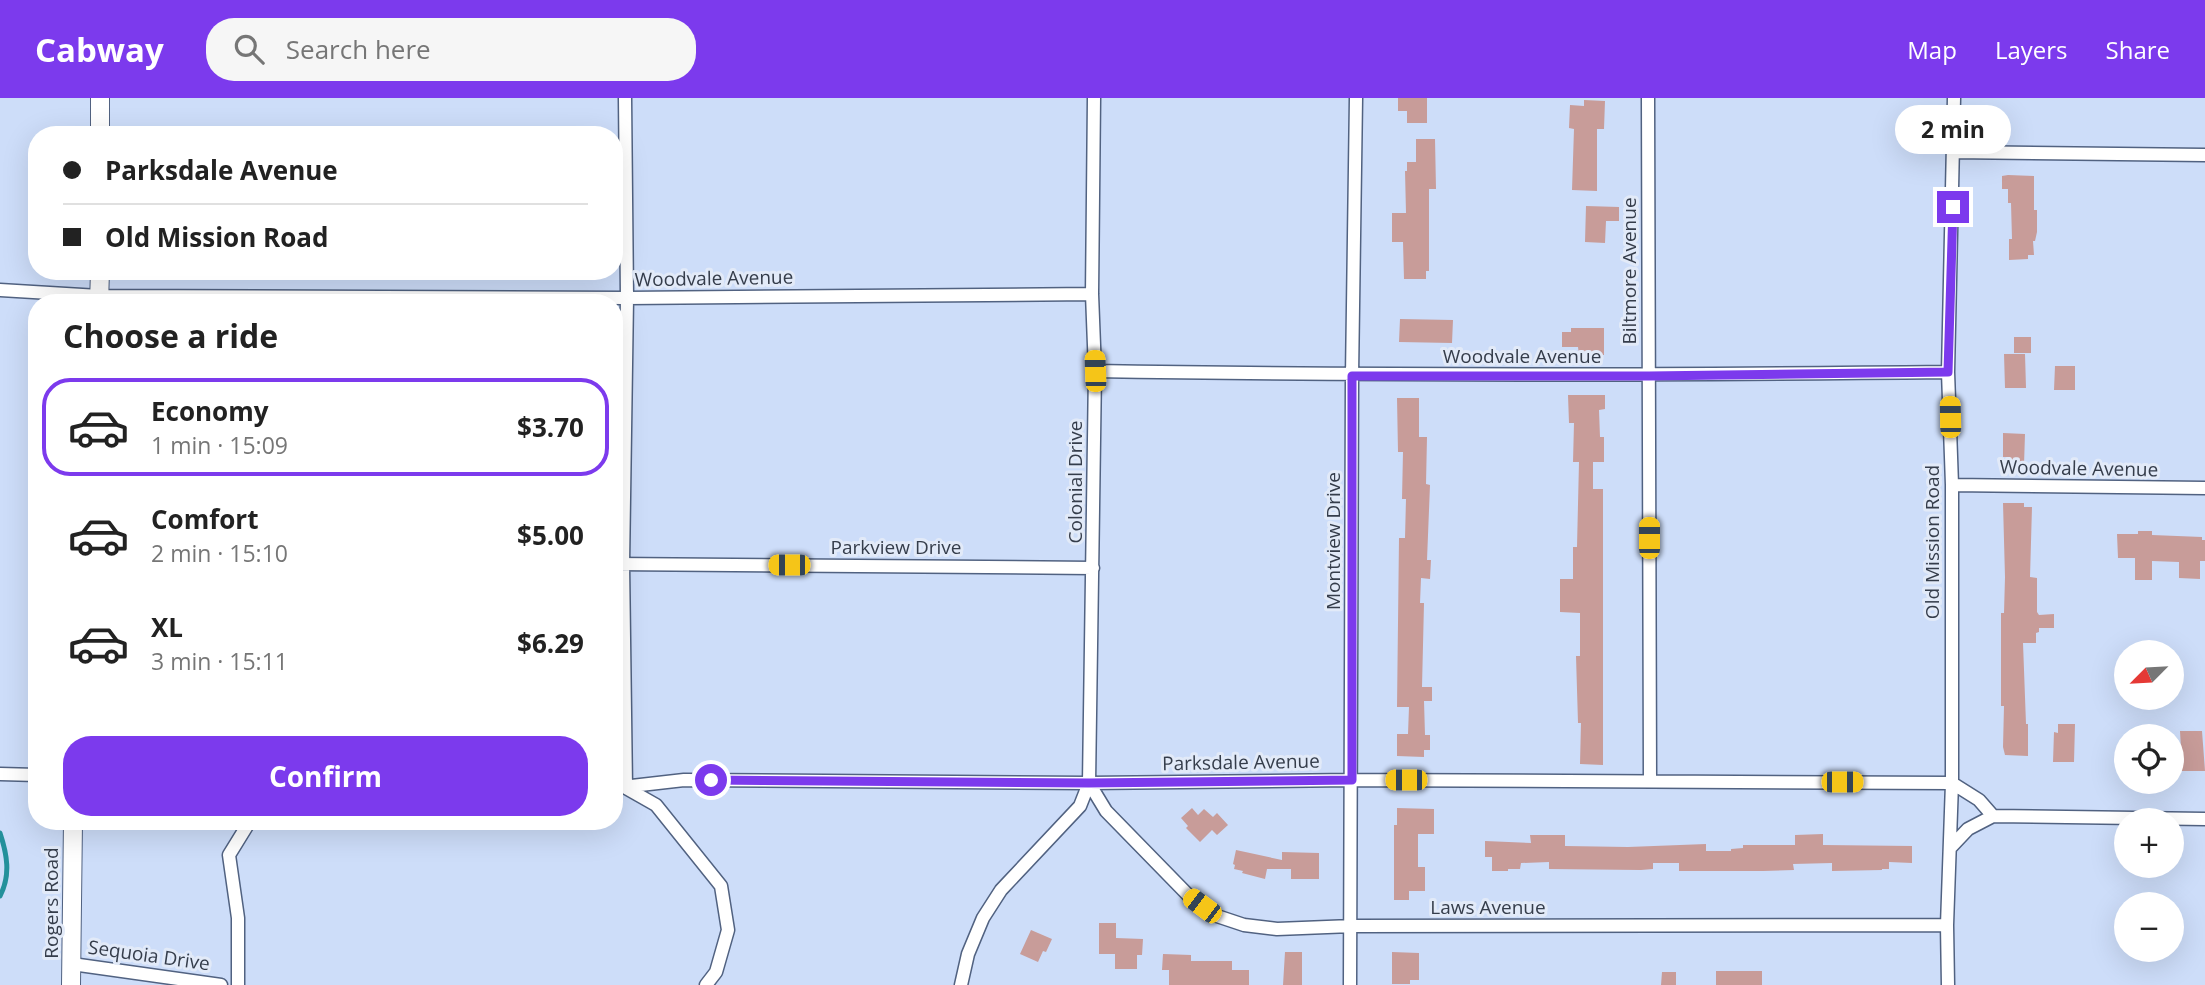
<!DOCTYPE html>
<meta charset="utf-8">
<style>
:root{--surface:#fff;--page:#f6f6f6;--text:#222;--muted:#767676;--line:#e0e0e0;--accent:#7c3aed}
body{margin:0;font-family:"Open Sans",sans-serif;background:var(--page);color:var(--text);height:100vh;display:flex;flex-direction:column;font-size:26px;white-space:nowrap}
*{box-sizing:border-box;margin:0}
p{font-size:23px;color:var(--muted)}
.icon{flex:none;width:38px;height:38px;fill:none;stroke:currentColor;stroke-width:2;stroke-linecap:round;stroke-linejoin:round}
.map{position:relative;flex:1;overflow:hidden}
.sheet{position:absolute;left:28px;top:196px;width:595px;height:536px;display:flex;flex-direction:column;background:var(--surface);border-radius:28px;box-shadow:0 7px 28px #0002}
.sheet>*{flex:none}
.banner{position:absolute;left:28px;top:28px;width:595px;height:154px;border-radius:28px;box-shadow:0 7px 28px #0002;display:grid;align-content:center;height:154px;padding:0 35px;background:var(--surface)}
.needle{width:46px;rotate:246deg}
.controls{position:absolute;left:2114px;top:542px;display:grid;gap:14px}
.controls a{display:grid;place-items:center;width:70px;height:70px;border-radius:50%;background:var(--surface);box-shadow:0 7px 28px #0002;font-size:35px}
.end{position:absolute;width:32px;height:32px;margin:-16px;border:9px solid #7c3aed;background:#fff;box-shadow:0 0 0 4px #fff}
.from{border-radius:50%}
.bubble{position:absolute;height:49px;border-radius:24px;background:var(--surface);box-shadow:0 7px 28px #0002;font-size:23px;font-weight:700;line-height:49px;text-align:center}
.car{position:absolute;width:21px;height:42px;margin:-21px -10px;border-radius:9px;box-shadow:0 0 5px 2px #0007;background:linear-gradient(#f5c518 24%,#345 0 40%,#f5c518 0 76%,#345 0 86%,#f5c518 0)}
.banner b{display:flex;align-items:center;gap:24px;height:66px;font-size:26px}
.banner b+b{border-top:2px solid var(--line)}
.banner i{width:18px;height:18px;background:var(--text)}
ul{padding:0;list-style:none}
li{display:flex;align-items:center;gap:21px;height:98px;margin:0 14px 10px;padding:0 21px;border:4px solid transparent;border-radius:28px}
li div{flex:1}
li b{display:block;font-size:26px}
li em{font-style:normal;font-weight:700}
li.on{border-color:var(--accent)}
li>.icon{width:63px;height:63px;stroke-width:1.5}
h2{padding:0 35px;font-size:32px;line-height:84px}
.button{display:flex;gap:14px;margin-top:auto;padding:14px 35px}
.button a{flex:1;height:80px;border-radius:28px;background:var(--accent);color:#fff;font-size:28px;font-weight:700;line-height:80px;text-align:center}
header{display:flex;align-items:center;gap:42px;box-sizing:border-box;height:98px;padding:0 35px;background:var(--accent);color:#fff}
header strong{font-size:33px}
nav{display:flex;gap:38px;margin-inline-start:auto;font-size:24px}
.search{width:490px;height:63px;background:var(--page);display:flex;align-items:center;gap:18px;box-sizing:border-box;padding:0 24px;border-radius:28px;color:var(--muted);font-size:26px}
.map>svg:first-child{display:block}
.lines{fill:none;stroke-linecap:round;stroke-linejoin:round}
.stream{stroke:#23909b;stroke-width:5}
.building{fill:#c89c99}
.street-casing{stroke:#516281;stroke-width:15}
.secondary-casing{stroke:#516281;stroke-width:20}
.street{stroke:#fff;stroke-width:12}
.secondary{stroke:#fff;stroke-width:18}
.route{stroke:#7c3aed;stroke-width:9}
.labels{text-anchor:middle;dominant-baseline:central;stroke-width:6;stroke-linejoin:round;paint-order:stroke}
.street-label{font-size:19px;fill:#353d4b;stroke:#e2eaf8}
</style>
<header>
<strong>Cabway</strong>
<div class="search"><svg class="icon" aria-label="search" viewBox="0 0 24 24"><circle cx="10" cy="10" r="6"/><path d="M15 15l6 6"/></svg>Search here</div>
<nav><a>Map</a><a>Layers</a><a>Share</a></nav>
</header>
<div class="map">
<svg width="2205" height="887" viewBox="0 0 2205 887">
<rect width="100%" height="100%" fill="#cdddf9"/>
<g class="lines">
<!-- stream -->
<path class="stream" d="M0,735C7,756 11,777 0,798"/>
</g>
<!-- building -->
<path class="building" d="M1398,0H1427V25H1407V13H1398Z
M1584,2L1605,3L1604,31H1597V93L1572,92L1574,31L1569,30L1570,7L1584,8Z
M1416,41H1435L1436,91H1429V173H1426V181H1404L1403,144H1392V115H1406L1405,73H1407V64H1416Z
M2008,77L2034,78V112H2037V134L2035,143H2033L2034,157H2028V161L2009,162V141H2012L2011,105H2008V91H2002V78Z
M1586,108L1619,109V123H1606L1605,145L1585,144Z
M1400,221L1453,222L1452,245L1399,244Z
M1571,230H1604V257H1579L1578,249H1562V234H1571Z
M2014,239H2031V255H2014Z
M2004,256H2025L2026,290H2005Z
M2055,268H2075V292H2054Z
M1568,297H1605V311L1599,312L1600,339H1604V364H1593V391H1603V667L1580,666L1581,625H1578L1576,558H1580V515L1560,514V481H1573V449H1577L1579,364H1573L1574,325H1569Z
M1397,300H1419V339H1427L1426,386L1430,387L1427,462H1431L1430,481L1421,480L1420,505H1424L1422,589H1432V603H1424L1425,637H1430V652H1424V659L1397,658V636H1408L1409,609H1397L1399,440H1405L1406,401H1402L1403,354H1398Z
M2003,335L2025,336L2024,367H2010V359H2003Z
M2003,405H2024V409H2032L2030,479L2037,480V514L2039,517L2054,516V530H2039V534L2036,535V545H2023L2026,626H2028V658L2005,657L2003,649L2004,608H2001V515H2004L2005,479Z
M2138,433H2152V437L2202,439V442H2205V463H2200V481L2179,480V464L2152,463V482H2135V460H2118L2117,436H2138Z
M2058,626H2075L2074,664H2053L2054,634L2058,635Z
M2180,633H2202L2205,673H2180V667L2172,668V650H2181Z
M1192,710L1198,717L1204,711L1213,719L1217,715L1228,727L1217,737L1212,732L1200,744L1186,730L1188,728L1181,720Z
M1397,710L1434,711V736H1418V769H1425V793H1409V802H1394V727H1397Z
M1823,736V747L1912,748V765L1889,764V771H1882V772L1832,773V765L1793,766L1794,772L1763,773H1679V765H1653V771L1641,772L1549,771V764L1521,765L1520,771H1508V773H1492V759H1485V743L1531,745L1530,737H1565V748L1628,749L1706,746V753H1731V751L1743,750V747H1795V737Z
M1236,752L1282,762V754L1319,755V781H1291V771H1267L1265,781L1242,775L1243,773L1234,771L1235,767L1233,766Z
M1099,825H1116V840L1143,841L1142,857H1137V871H1115V856H1099Z
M1031,832L1052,841L1046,854L1043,853L1038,864L1020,856Z
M1285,854H1302V887H1283Z
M1392,854L1419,855V882H1410V886H1392Z
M1163,856L1191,857V863H1232V872H1249V887H1169V872H1162Z
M1716,873H1762V887H1716Z
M1662,874H1676V887H1661Z"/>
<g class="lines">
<defs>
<path id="street" d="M625,0L627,200L623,466L626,690L656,707L721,788L728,832L716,874L706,887
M1648,0L1650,683
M1954,54L2205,57
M0,192L99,198L627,200L1092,196
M1095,273C1379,278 1664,277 1948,274
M1952,387L2205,390
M614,466L1093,470
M0,676L37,677
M1089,685L1106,713L1190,799L1214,817L1244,827L1277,831L1352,828L1947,827
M1952,685L1979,702L1993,718L2205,721
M614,690L684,682L1089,685L1351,682L1952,685
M1950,750L1968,731L1993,718
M72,866L221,887
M238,887V820L229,757L250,723
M961,887L968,856L983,820L1001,792L1080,708L1089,685L1095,273L1092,196L1094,0
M1350,887L1352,278L1356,0
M1948,887L1947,827L1952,685V387L1948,274L1954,0"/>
<path id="secondary" d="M100,37V0
M99,205L100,173
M71,887L73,723"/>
</defs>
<!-- street casing -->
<use href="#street" class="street-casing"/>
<!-- secondary casing -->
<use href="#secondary" class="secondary-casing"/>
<!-- street -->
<use href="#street" class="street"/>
<!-- secondary -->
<use href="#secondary" class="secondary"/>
</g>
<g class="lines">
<!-- route -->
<path class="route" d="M711,682L1089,685L1352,682V278H1649L1948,274L1953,109"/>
</g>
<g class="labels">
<!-- street labels -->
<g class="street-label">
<text transform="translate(1629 173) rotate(-90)">Biltmore Avenue</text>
<text transform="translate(714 180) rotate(-1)">Woodvale Avenue</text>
<text x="1522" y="258">Woodvale Avenue</text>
<text transform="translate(2079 370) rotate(1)">Woodvale Avenue</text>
<text transform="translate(1075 384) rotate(-90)">Colonial Drive</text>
<text transform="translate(1333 443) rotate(-90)">Montview Drive</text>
<text transform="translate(1932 444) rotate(-90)">Old Mission Road</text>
<text x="896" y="449">Parkview Drive</text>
<text transform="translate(1241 664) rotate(-1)">Parksdale Avenue</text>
<text transform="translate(51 805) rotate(-90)">Rogers Road</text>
<text x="1488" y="809">Laws Avenue</text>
<text transform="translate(149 857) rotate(8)">Sequoia Drive</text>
</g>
</g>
</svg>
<div class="controls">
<a><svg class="needle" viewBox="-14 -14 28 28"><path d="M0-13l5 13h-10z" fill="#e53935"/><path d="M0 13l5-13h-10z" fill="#767676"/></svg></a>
<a><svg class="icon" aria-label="locate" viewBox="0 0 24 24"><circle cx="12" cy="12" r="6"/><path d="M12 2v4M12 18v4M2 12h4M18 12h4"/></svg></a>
<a>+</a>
<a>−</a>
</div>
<i class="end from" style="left:711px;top:682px"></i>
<i class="end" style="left:1953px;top:109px"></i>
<div class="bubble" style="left:1895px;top:7px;width:116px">2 min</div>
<i class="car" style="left:1095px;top:273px;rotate:358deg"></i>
<i class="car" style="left:1950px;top:319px;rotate:359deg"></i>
<i class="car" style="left:1649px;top:440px;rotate:0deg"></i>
<i class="car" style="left:789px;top:467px;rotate:270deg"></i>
<i class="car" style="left:1406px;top:682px;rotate:270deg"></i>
<i class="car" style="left:1842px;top:684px;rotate:90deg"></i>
<i class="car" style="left:1202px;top:808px;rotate:307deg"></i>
<div class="banner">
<b><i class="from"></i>Parksdale Avenue</b>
<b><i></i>Old Mission Road</b>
</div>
<section class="sheet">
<h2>Choose a ride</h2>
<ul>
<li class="on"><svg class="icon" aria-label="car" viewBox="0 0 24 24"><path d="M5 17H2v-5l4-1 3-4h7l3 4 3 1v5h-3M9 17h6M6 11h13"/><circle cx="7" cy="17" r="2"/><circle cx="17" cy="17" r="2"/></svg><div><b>Economy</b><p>1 min · 15:09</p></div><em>$3.70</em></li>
<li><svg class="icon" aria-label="car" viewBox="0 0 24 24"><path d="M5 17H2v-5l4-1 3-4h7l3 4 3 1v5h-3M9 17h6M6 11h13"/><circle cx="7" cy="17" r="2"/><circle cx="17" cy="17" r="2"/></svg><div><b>Comfort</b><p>2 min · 15:10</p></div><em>$5.00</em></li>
<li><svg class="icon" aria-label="car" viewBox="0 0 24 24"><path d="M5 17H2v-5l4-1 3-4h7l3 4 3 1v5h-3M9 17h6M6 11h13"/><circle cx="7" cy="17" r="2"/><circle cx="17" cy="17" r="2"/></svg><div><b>XL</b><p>3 min · 15:11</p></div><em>$6.29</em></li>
</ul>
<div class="button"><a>Confirm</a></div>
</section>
</div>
